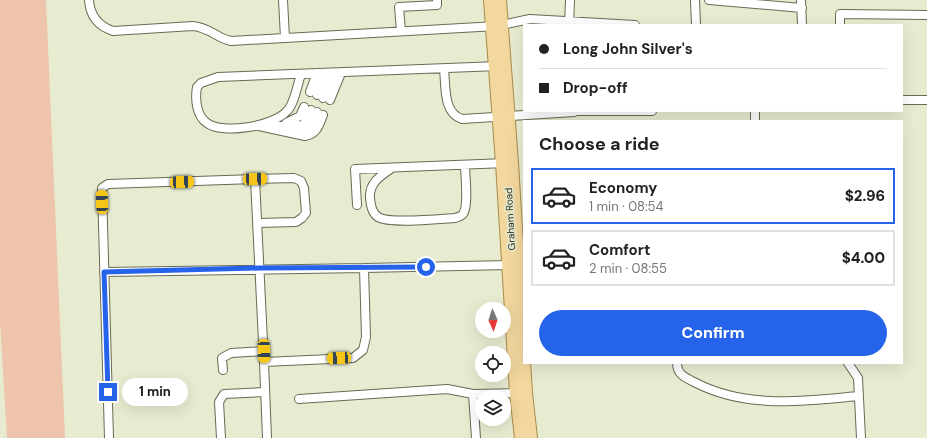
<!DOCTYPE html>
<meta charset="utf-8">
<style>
:root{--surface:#fff;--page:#f6f6f6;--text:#222;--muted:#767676;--line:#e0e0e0;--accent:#2563eb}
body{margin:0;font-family:"DM Sans",sans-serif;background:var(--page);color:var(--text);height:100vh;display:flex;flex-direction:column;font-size:15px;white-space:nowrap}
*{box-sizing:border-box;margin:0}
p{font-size:13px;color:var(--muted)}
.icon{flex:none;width:22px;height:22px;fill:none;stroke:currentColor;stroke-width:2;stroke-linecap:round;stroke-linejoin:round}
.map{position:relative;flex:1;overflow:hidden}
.side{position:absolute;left:523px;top:120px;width:380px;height:244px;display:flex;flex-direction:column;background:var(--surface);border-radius:0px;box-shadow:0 4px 16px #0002}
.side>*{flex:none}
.top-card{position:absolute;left:523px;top:24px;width:380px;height:88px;border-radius:0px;box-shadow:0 4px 16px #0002;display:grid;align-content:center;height:88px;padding:0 16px;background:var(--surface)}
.needle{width:26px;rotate:177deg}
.fabs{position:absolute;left:475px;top:302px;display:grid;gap:8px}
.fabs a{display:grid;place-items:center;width:36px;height:36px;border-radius:50%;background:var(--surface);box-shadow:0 4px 16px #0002;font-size:20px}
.end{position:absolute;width:18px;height:18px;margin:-9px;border:5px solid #2563eb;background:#fff;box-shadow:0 0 0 2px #fff}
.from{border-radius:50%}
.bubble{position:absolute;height:28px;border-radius:14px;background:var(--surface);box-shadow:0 4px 16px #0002;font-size:13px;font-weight:800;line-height:28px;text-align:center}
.car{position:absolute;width:12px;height:24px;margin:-12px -6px;border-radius:5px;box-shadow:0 0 3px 1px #0007;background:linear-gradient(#f5c518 24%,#345 0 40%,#f5c518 0 76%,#345 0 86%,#f5c518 0)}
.top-card b{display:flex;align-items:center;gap:14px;height:38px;font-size:15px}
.top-card b+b{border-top:1px solid var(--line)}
.top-card i{width:10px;height:10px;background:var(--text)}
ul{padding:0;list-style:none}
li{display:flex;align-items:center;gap:12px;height:56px;margin:0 8px 6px;padding:0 8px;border:2px solid var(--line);border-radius:0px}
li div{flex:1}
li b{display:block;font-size:15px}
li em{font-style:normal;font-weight:800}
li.active{border-color:var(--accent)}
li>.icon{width:36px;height:36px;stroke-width:1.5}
h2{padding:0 16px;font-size:18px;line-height:48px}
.cta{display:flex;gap:8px;margin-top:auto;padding:8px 16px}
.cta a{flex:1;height:46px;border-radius:24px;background:var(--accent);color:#fff;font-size:16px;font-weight:800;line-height:46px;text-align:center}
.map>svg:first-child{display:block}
.green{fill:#eec4ac}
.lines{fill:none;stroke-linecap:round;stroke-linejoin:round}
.lane-casing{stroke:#676b53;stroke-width:10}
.primary-casing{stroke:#a98b4a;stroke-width:24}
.lane{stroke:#fff;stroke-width:8}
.primary{stroke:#f2d79e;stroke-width:22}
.route{stroke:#2563eb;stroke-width:5}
.labels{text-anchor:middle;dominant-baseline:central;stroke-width:3;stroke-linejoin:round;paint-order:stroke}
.street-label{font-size:10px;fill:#2f3126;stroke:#e7ecd1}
</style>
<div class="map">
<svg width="927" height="438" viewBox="0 0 927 438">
<rect width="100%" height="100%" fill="#e7ecd1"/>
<!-- green -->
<path class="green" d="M0,0H46L65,438H7L0,323Z"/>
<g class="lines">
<defs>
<path id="lane" d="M89,0C90,16 98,26 113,31L193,26C211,28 216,38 231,41L497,26L530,19L635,25
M283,0L285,38
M695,0L696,25
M709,0L802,8
M801,0L802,25
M569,25L570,0
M840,25V14L927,15
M401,31L399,7L437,5V0
M444,69C446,87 443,113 462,119L574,112
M301,74C298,83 294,105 287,111C274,126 223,135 207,123C196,116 195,98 197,87L201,83L218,77L499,66
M310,92L317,73
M317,95L325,73
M323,98L333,73
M330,100L341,73
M902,100H927
M573,111H652
M755,121V111
M286,123L300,116L304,107
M259,126L305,136C317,134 319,125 323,115
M272,126L303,125L307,119L311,110
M294,130L301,131L311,126L317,112
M392,168C380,176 369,183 370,198C371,206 372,213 378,217C389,224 440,219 455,218C458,217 462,216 463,214C469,206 465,175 465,165
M255,179L294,178L301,181L304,188L306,213L302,218L296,222L258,223
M357,205L355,169L506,163
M104,272L364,268
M677,363C677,375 686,378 696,383C747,409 804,401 858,396
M848,363L858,378L861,438
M223,370L222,358L231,353L264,351
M299,399L447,389L473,394
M109,438L102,188L108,184L255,179L264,362
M221,438L219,402L224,394L265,392
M267,438L264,362L353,358L363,350L366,337L364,268L513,265
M476,438L473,394L520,393"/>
<path id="primary" d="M495,0L507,163L521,393L526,438"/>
</defs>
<!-- lane casing -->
<use href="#lane" class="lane-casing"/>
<!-- primary casing -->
<use href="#primary" class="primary-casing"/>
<!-- lane -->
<use href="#lane" class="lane"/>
<!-- primary -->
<use href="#primary" class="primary"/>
</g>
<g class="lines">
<!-- route -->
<path class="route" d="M108,392L104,272L260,268L426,267"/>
</g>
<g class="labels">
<!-- street labels -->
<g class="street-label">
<text transform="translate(510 219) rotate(-93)">Graham Road</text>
</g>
</g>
</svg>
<div class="fabs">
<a><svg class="needle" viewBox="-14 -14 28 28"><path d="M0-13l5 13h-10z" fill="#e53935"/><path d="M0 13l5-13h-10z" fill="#767676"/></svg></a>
<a><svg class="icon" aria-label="locate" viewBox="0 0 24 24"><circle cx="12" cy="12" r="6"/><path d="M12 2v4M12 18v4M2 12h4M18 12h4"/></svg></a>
<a><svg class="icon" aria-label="layers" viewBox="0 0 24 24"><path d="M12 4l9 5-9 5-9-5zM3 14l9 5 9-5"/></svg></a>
</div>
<i class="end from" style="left:426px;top:267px"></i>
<i class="end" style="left:108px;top:392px"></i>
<div class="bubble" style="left:122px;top:378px;width:66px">1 min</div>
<i class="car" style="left:255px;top:179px;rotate:88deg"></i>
<i class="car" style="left:182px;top:182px;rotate:88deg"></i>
<i class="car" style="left:102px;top:202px;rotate:358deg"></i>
<i class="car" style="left:264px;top:351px;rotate:178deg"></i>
<i class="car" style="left:339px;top:358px;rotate:267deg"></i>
<div class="top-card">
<b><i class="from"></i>Long John Silver's</b>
<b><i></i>Drop-off</b>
</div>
<section class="side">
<h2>Choose a ride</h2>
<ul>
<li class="active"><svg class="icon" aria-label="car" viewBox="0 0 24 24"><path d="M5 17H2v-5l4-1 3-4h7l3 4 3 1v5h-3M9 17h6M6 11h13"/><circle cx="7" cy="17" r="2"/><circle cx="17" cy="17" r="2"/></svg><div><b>Economy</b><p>1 min · 08:54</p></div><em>$2.96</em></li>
<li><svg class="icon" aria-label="car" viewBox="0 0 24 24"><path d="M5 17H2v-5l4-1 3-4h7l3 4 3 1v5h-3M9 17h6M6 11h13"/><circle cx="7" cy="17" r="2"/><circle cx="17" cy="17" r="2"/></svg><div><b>Comfort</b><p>2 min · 08:55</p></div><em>$4.00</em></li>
</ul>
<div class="cta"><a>Confirm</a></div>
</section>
</div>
